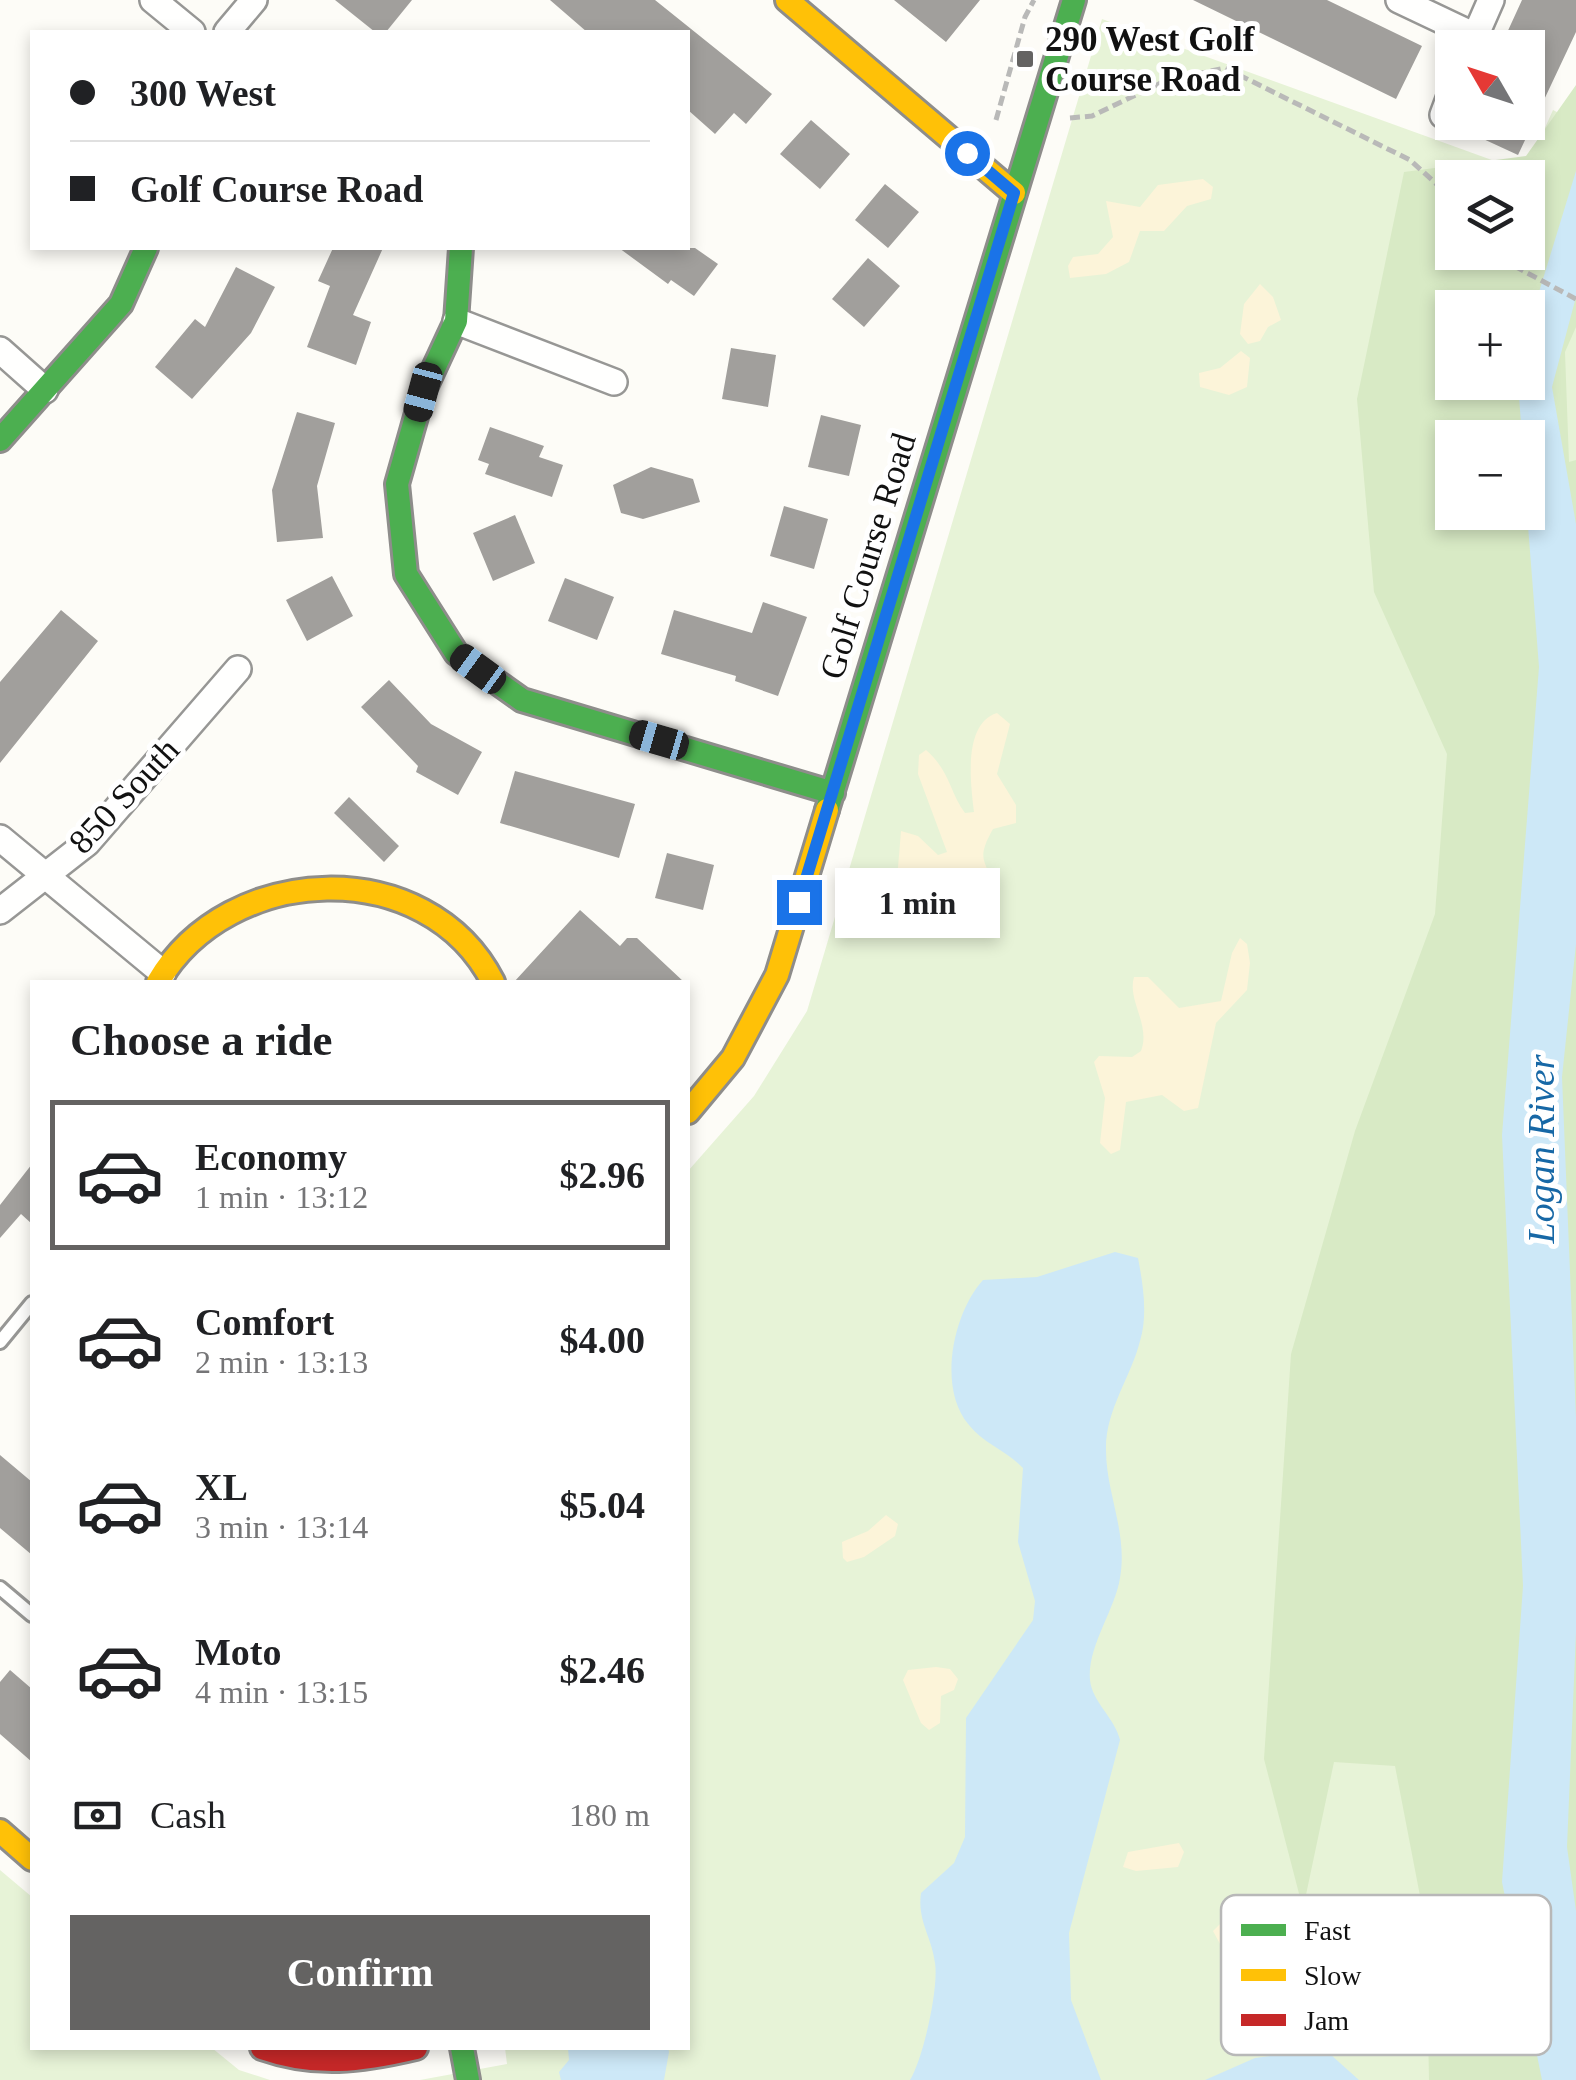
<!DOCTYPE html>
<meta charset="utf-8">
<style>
:root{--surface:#fff;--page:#f6f6f6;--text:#202124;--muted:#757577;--line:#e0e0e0;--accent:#646362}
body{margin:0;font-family:"Times New Roman",serif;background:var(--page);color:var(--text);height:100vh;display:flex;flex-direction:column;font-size:38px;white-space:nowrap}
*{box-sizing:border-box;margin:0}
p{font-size:32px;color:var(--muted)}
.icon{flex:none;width:55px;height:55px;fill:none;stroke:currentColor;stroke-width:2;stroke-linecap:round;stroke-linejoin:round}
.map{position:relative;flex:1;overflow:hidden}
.side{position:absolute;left:30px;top:980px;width:660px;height:1070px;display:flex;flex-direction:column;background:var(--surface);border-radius:0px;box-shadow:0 5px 15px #0003}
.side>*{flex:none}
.guide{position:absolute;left:30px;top:30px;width:660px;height:220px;border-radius:0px;box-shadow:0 5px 15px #0003;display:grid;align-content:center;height:220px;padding:0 40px;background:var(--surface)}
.needle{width:65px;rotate:309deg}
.fabs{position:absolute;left:1435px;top:30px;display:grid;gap:20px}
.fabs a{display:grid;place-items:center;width:110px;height:110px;border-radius:0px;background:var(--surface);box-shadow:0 5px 15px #0003;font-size:50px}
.end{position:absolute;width:45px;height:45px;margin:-22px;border:12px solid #1a73e8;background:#fff;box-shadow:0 0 0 5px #fff}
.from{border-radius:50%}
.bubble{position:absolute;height:70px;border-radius:0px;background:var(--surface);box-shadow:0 5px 15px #0003;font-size:32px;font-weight:800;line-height:70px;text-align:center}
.car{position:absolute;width:30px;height:60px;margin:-30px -15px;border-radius:12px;box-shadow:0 0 8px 2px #0007;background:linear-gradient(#222 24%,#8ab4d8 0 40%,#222 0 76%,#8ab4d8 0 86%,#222 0)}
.guide b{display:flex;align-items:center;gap:35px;height:95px;font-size:38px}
.guide b+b{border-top:2px solid var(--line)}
.guide i{width:25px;height:25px;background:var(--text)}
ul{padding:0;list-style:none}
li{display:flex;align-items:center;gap:30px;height:150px;margin:0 20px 15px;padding:0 20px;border:5px solid transparent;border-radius:0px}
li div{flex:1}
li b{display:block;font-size:38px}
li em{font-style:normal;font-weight:800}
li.active{border-color:var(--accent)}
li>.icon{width:90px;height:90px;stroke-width:1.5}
h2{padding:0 40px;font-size:45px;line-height:120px}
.pay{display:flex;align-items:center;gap:25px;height:110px;padding:0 40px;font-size:38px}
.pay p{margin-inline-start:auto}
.primary-button{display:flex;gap:20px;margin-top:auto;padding:20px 40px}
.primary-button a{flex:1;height:115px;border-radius:0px;background:var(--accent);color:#fff;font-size:40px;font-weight:800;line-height:115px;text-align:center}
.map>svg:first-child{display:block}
.green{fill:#e7f3d7;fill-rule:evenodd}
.forest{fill:#d8eac5;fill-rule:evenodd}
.sand{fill:#fcf4d9}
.water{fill:#cde8f7}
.building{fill:#a19f9c}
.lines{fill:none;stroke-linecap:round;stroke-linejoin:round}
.lane-casing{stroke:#979795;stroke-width:18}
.street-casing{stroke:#979795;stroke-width:30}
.fast-casing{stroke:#8e8d8b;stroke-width:28}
.slow-casing{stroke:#8e8d8b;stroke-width:28}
.jam-casing{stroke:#8e8d8b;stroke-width:28}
.path{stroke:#b9b9b8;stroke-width:5;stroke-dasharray:10 5;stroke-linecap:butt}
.lane{stroke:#fffffe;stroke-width:12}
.street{stroke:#fffffe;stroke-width:25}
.fast{stroke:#4caf50;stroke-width:22}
.slow{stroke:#ffc107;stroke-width:22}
.jam{stroke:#c62828;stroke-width:22}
.route{stroke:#1a73e8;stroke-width:12}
.poi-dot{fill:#646362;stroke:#fff;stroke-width:4}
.labels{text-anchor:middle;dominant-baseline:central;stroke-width:10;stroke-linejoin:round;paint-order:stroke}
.poi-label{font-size:35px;font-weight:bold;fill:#111;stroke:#fff;text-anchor:start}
.street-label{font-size:35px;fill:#111;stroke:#fff}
.water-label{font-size:38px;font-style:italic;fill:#1768a6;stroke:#fff}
.key{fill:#fff;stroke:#b8b8b8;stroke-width:2.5}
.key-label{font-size:28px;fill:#111}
</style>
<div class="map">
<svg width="1576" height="2080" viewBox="0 0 1576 2080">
<rect width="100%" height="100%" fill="#fdfcf7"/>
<!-- green -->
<path class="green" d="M1102,19L1525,172L1553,110L1576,122V2080H420L507,2064L505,2048H688V1171L754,1096L807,1011ZM1452,178H1528V252H1452ZM1452,308H1528V382H1452ZM1452,438H1528V512H1452Z
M0,1870L32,1897V2048H212L239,2070L270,2080H0Z"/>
<!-- forest -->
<path class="forest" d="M1576,85V327L1565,352L1569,462L1576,460V2080H1429L1426,1927L1395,1766L1334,1762L1303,1909L1264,1759L1291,1354L1355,1131L1435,914L1447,754L1374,592L1357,399L1404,172L1526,156ZM1452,178H1528V252H1452ZM1452,308H1528V382H1452ZM1452,438H1528V512H1452Z"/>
<!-- sand -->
<path class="sand" d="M1203,179L1213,187L1211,199L1187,206L1164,231H1140L1129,262L1106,274L1070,278L1068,266L1073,257L1098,254L1113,237L1106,201L1140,207L1158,185Z
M1260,284L1273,297L1281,320L1268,327L1260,341L1248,344L1240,334L1244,304Z
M1241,351L1250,358L1247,387L1229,395L1200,387L1199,373L1220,368Z
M997,713L1010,724L997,774L1016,805V823L993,829C973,864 990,859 991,889L976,898L947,893L908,935L896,938L883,915L897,880L901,831L918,836L938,855L947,852L918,774L919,755L926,750C950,771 949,791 965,813L974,812C971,786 962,724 997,713Z
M1240,938L1247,944L1250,963L1247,990L1216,1023L1198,1108L1184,1111L1162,1095L1126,1102L1120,1150L1111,1154L1100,1143L1105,1098L1094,1062L1099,1056L1132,1057L1141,1051C1151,1025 1127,1000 1134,977H1148L1179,1008L1221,1001L1232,953Z
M886,1515L898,1524L895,1536L864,1557L847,1562L843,1558L842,1542L868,1531Z
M936,1667L950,1669L958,1679L954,1690L941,1696L940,1723L929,1730L921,1723L903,1680L908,1670Z
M1179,1843L1184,1852L1178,1867L1136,1871L1123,1867L1128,1852Z
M1234,1900L1240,1901L1256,1932L1241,1942L1249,1957L1244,1968L1232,1966L1213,1931L1224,1920L1227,1904Z"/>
<!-- water -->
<path class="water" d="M1576,171V297L1552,387L1576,524V944L1562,1077L1576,1418V1632L1567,1847L1576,1911V2080H1542L1502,1882L1523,1586L1502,1135L1539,667L1527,513L1528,438L1522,437L1518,383L1528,382V328Z
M1115,1252L1138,1258C1143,1284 1148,1315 1140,1341C1131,1377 1105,1411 1106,1450C1106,1493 1128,1533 1120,1578C1115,1610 1087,1647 1090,1680C1092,1702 1115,1718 1120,1740L1069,1933L1071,2000L1101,2080H910C923,2059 939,1988 935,1963C932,1937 917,1921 921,1893L954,1863L965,1837L966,1718L1033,1620L1035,1601L1018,1542L1023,1468C1007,1451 984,1444 969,1425C937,1388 953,1313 983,1280L1037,1277Z
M1313,2026L1319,2027L1330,2054L1359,2080H1205L1255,2058L1310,2051Z
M568,2048H668L669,2052L664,2080H561L559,2072L569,2060Z"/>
<!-- building -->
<path class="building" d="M335,0H412L386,32H375Z
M550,0H655L772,94L746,124L734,113L715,134L688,110V32H587Z
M894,0H980L946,42Z
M1193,0H1327L1422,46L1396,99Z
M1522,0H1576V32L1518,155L1455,126L1528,122V48H1500Z
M811,120L850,154L820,189L780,154Z
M885,184L919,212L888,248L855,220Z
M333,248H383L353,315L371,322L356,365L307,347L330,286L318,281Z
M619,248H695L718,264L694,296L671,280L668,284Z
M868,258L900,286L864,327L832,299Z
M236,267L275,287L251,333L192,399L155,367L195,319L205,327Z
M731,348L776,355L768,407L722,399Z
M297,412L335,423L317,486L323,538L277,542L272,490Z
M821,415L861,425L849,476L808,467Z
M490,427L544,446L539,457L563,465L552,497L485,474L489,464L478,460Z
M651,467L693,479L700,502L643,519L621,513L613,485Z
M784,506L828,519L814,569L770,556Z
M515,515L535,563L493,581L473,533Z
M332,576L353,616L307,641L286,600Z
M565,578L614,597L597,640L548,621Z
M763,602L807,617L778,696L735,681L736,676L661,654L674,610L752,633Z
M61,610L98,641L0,763V682Z
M389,680L431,724L482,752L458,795L416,772L418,766L361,707Z
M515,771L635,804L619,858L500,823Z
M349,797L399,846L384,862L334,813Z
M667,853L714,865L703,910L655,898Z
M580,910L620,946L627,938H637L684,982H514Z
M32,1164V1224L21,1214L0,1238V1205Z
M0,1455L32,1482V1555L0,1528Z
M10,1670L32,1689V1762L0,1734V1682Z"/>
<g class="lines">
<defs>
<path id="lane" d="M0,1342L32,1303
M0,1588L32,1615"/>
<path id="street" d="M153,0L192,32
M1399,0L1475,36
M227,32L254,0
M1470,48L1491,0
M1443,115L1452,91
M456,321L614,382
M0,350L45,390
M0,838L163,973
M0,911L87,843L238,669"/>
<path id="fast" d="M461,248L456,321L423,392L397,484L406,574L456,653L522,700L833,793
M0,440L121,304L146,248
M827,810L1074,0
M462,2048L468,2080"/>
<path id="slow" d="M787,0L1014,193
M158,982C228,862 427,853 493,982
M688,1112L733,1058L777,975L827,810
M0,1831L32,1859"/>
<path id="jam" d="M262,2048C316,2067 361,2061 416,2048"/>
</defs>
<!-- lane casing -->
<use href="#lane" class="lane-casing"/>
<!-- street casing -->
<use href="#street" class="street-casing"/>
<!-- fast casing -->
<use href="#fast" class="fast-casing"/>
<!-- slow casing -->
<use href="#slow" class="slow-casing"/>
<!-- jam casing -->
<use href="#jam" class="jam-casing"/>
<!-- path -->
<path class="path" d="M1070,118L1092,116L1165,81L1225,68L1410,160L1442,189L1452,225
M996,120L1025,17L1034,0
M1488,252L1576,299"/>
<!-- lane -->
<use href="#lane" class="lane"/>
<!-- street -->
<use href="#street" class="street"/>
<!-- fast -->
<use href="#fast" class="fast"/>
<!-- slow -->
<use href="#slow" class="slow"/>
<!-- jam -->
<use href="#jam" class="jam"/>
</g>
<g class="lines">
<!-- route -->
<path class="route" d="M799,902L1014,193L967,153"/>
</g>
<!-- markers -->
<rect class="poi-dot" x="1015" y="49" width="20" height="20" rx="5"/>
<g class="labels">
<!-- poi labels -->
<g class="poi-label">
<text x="1045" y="39">290 West Golf<tspan x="1045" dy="40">Course Road</tspan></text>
</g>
<!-- street labels -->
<g class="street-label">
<text transform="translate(868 556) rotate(-73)">Golf Course Road</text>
<text transform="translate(124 796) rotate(-47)">850 South</text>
</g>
<!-- water labels -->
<g class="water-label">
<text transform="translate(1541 1149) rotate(-90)">Logan River</text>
</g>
</g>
<!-- legend -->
<rect x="1221" y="1895" width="330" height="160" rx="15" class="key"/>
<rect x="1241" y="1924" width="45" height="12" fill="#4caf50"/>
<rect x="1241" y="1969" width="45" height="12" fill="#ffc107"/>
<rect x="1241" y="2014" width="45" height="12" fill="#c62828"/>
<g class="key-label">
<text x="1304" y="1940">Fast</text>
<text x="1304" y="1985">Slow</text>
<text x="1304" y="2030">Jam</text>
</g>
</svg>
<div class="fabs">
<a><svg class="needle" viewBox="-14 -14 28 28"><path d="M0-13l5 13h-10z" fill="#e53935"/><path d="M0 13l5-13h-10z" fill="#757577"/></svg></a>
<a><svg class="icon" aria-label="layers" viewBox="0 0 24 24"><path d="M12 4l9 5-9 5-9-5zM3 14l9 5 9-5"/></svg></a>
<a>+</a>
<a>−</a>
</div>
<i class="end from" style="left:967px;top:153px"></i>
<i class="end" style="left:799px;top:902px"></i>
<div class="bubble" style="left:835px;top:868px;width:165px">1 min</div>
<i class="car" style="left:423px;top:392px;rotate:195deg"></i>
<i class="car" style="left:478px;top:669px;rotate:306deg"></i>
<i class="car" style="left:659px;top:740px;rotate:286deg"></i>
<div class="guide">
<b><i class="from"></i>300 West</b>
<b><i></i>Golf Course Road</b>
</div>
<section class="side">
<h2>Choose a ride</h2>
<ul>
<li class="active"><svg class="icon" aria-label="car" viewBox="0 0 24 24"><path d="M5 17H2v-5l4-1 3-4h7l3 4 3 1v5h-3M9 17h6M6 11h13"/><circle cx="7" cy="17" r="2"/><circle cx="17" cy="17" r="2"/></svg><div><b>Economy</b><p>1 min · 13:12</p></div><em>$2.96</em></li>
<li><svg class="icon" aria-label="car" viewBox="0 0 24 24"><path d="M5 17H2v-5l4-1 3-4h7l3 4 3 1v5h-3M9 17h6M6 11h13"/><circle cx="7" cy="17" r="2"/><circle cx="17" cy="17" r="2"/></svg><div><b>Comfort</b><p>2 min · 13:13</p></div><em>$4.00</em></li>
<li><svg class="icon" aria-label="car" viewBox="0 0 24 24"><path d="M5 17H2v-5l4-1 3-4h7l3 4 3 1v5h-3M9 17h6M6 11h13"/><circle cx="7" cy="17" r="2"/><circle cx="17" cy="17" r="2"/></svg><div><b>XL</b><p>3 min · 13:14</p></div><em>$5.04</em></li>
<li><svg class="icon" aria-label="car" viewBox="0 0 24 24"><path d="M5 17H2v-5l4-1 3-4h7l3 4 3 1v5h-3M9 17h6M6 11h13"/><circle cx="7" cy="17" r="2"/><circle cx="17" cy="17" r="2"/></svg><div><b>Moto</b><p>4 min · 13:15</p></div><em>$2.46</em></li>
</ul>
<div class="pay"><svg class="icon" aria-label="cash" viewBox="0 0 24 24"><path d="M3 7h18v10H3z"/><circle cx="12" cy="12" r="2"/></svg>Cash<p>180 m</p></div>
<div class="primary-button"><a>Confirm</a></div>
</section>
</div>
